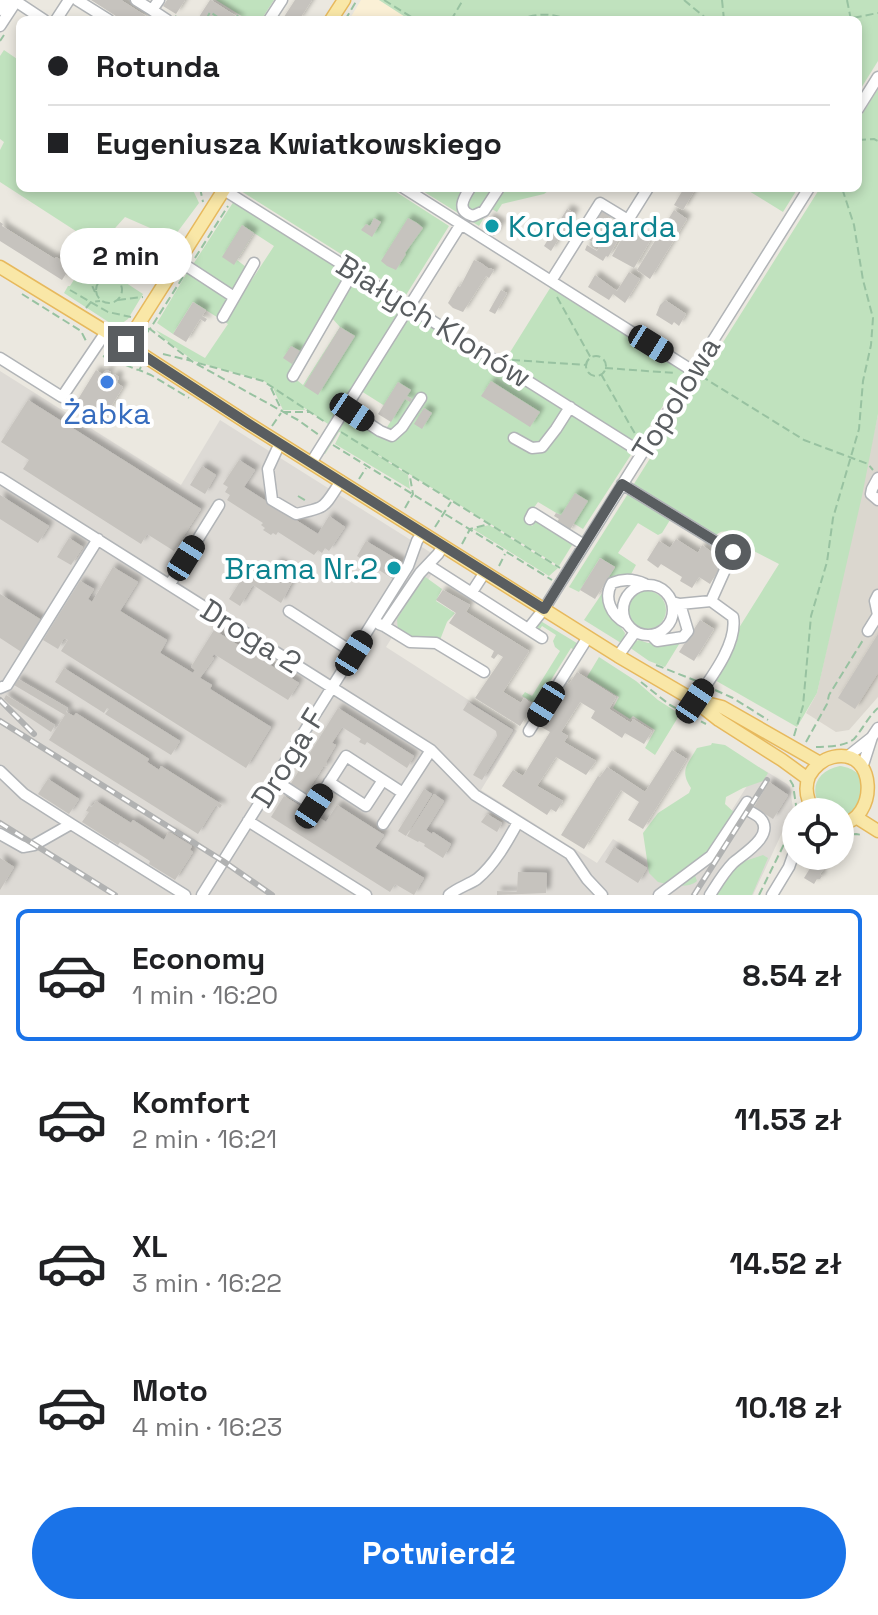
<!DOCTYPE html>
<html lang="pl">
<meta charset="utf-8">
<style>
:root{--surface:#fff;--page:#f2f2f2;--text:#202124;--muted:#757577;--line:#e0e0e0;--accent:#1a73e8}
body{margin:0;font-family:"Space Grotesk",sans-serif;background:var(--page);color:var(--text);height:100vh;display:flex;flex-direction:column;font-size:30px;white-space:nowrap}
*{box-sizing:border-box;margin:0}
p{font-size:26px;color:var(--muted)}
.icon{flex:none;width:44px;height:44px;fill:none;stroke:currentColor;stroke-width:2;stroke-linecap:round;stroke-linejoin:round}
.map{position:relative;height:895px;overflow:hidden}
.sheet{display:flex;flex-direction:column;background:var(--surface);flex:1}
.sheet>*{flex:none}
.top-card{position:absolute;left:16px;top:16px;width:846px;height:176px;border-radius:12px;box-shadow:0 4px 12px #0003;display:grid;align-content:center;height:176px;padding:0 32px;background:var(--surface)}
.buttons{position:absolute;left:782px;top:798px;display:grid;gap:16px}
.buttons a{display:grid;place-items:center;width:72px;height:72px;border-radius:50%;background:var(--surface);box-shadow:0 4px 12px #0003;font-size:40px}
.end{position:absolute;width:36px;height:36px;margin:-18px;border:10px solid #595d60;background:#fff;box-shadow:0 0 0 4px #fff}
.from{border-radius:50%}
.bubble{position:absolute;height:56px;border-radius:28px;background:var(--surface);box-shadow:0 4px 12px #0003;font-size:26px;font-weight:600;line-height:56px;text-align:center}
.car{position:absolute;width:24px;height:48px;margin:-24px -12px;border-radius:10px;box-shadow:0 0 6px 2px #0007;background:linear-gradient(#222 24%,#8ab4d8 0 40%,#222 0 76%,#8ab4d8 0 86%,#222 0)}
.top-card b{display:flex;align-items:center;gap:28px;height:76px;font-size:30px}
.top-card b+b{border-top:2px solid var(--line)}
.top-card i{width:20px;height:20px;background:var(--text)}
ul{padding:14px 0 0;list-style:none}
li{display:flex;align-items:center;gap:24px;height:132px;margin:0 16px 12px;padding:0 16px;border:4px solid transparent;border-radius:12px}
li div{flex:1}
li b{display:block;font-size:30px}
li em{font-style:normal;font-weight:600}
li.active{border-color:var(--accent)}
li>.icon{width:72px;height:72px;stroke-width:1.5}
.button{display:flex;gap:16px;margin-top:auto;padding:16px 32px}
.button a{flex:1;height:92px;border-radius:48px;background:var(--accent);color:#fff;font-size:32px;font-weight:600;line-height:92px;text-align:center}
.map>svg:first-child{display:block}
.commercial{fill:#fbf0d6}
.industrial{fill:#dddad5}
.education{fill:#dbd7cf}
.green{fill:#c0e2be}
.building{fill:#c6c3be;filter:url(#shadow)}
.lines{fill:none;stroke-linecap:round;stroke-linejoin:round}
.minor-casing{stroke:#b1b4b7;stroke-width:13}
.major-casing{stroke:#e7b95d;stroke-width:15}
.path{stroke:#98c2a1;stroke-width:2;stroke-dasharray:8 4;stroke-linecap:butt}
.minor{stroke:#fff;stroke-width:10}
.major{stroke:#f9e7a7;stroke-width:12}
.rail-casing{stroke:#b1b2b2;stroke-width:6}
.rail{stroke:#fff;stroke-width:3;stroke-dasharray:9;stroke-linecap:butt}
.route{stroke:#595d60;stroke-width:10}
.culture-dot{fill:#0f9aa8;stroke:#fff;stroke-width:3}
.shop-dot{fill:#3f7fe0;stroke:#fff;stroke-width:3}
.labels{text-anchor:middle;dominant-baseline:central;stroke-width:8;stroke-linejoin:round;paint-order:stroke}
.culture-label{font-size:30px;fill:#0d838f;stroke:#fff;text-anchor:start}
.street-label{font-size:30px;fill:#595d60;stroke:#fff}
.shop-label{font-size:30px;fill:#366cbe;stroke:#fff}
</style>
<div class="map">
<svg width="878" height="895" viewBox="0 0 878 895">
<defs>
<filter id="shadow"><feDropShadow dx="4.5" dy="-4.5" stdDeviation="2" flood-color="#0004"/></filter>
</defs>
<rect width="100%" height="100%" fill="#ebe8e0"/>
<!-- commercial -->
<path class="commercial" d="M361,0H379L410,20H349Z"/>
<!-- industrial -->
<path class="industrial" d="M0,371L181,485L220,420L441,559L386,647L517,731L481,790L597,863L613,839L672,875L708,848L759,767L787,784L790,787L793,809L753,895H0Z"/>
<!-- education -->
<path class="education" d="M878,414V697L849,730L836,732L806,713L817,693Z"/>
<!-- green -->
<path class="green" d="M216,0H274L261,20H248Z
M379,0H878V61L858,93V20H410Z
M4,50L20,61V188H192L199,203L173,238L125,217L99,246L0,182V150L4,142L0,139V56Z
M878,89V414L862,496L817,693L797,727L713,679L737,642V631L779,564L738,543C733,532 723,527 714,537L632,487L820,188H858V128L861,116Z
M243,188H390L449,226L406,295L241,191Z
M418,188H552L544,194L502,204L497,212L490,208L479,226Z
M744,188H798L783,212Z
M234,201L350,272L288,373L303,385L340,327L331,317L353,274L405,306L315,450L313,449L328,424L303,407L305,410H283L273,388L264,381L194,361L163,338L156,330L205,358L228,324L193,302L173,334L157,323L188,271L228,297L223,309L226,319L274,246L254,233L237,260L246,267L231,291L192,266Z
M88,258L143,294L128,319L121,324L110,323L64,293L68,286H70Z
M552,285L686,370L637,446L504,362Z
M411,311L634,450L583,529L538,502L525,520L532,526L538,519L574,542L559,566L362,445L408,475L410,489L335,444L341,432H339L325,454L323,453L349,411L382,435L396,413L361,391Z
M629,492L667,515L670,520L662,533L658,535L638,523L618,553L636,565L630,576L607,579L615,567L600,558L579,592L569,587Z
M489,525L558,568L549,576L473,529Z
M424,576L442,589L436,601L455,613L447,622L440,640L411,638L398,631L397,619Z
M628 610a19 19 0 1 1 38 0a19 19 0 1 1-38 0Z
M603,592L606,595L610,612L625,633L624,638L621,643L584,620Z
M539,620L580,645L576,651L571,648L536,704L522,696L525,692L532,696L560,651L555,647L553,641L556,635L542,626L538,632L535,627Z
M639,640L648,643L681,641L665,667L649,661L629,647L633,642Z
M599,657L636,681L658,700L680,714L655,755L645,748L655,730L633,716L630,719L613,708L619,697L587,677Z
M712,743L725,745L768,773L763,781L743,788L726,797L725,804L736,814L737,819L693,870L697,881C688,889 670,885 658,882L649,873L643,833L658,813L689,793L691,788C679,770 688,764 697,748L711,745Z
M840,766C850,767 864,774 864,786C864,791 861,795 860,800C856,811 852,814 841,816L840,812H826C807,794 814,771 840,766Z
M763,855L768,858L752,895H706L742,862Z"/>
<!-- building -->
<path class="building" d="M91,0H121L152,20H122Z
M167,0H185L176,14L163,6Z
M210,0H211L242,20H197Z
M295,0H312L299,20H282Z
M684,188H696L683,210L674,205Z
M567,209L575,213L551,251L544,246Z
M601,210L610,215L593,242L584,237Z
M674,210L687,219L650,279L637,270Z
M490,217L502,224L494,236L483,228Z
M374,218L381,222L372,237L361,230L366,224L370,226Z
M408,218L417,223L423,228L405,253L406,254L396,270L387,266L381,261Z
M616,219L627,225L608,257L606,256L603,261L585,250L587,245L597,251Z
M0,222L3,224L2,226L55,259L56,257L71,266L62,280L0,241Z
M242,225L254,233L234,265L222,257Z
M628,228L650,241L634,268L612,256Z
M155,236L170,245L146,282L132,273Z
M94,251L112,262L107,269L90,258Z
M474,260L481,263L489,269L490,268L494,270L489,278L486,276L463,312L453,308L448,303L458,286L460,287Z
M629,272L640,279L625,303L613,294L609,300L588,287L595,275L617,291Z
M501,290L507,293L495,314L489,311Z
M665,300L686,314L679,326L674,322L672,325L656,315L660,305Z
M193,302L206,310L202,316L207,319L205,322L200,319L186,342L173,334Z
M340,327L355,336L318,395L304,386Z
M291,346L300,351L292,364L283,358Z
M96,370L102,374L107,370L111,372L108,377L111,380L114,374L119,377L117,383L123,387L99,426L72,409Z
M491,381L540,412L530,427L481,396Z
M398,382L411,390L407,396L412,399L410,402L405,399L391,422L378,414Z
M28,400L201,509L174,551L147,534L141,544L23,469L29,460L1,442Z
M424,408L432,413L422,429L414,424Z
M239,460L255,470L244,487L318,534L329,516L345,527L329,551L325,548L322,553L318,550L314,555L278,532L276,535L273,533L271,535L263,530L265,528L261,525L263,523L227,500L230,495L225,492L228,487L223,484Z
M202,466L216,475L205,494L190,485Z
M575,493L588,501L568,533L555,525L559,519L554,516L556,513L561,515Z
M0,495L49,526L38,543L0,519Z
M69,538L83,547L71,565L57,557Z
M676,539L698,553L702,545L713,553L720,550L724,552L725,559L710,584L699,577L692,588L680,581L682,577L661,564L658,568L647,560L659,541L670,548Z
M366,541L403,563L393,579L357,556Z
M600,558L615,567L595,599L580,590Z
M277,562L297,573L281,603L253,585L240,606L229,599L248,569L266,580Z
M113,567L138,582L120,611L167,640L160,653L193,673L195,670L191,667L214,630L299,683L288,700L214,654L212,657L214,658L200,678L212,685L210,689L271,727L246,768L61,651L68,640L64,638L58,649L43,640L80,581L94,589L88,599L92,602Z
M443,590L470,605L466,612L529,651L503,692L521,703L524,698L532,704L529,708L531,709L520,726L475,698L503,657L498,654L494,659L491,657L494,651L449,623L456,613L436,600Z
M0,594L43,621L23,653L0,638Z
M700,620L714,629L694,661L679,652Z
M878,634V673L855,709L838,698Z
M64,668L180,741L171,755L105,714L109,709L107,708L104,713L55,682Z
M577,672L616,697L609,709L631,723L633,719L652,731L644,744L625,733L622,738L591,718L595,711L580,702L561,732L568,736L564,742L596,761L586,775L556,757L537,786L563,801L556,812L551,809L547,815L502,786L513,770L523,776L550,732L538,725L566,682L569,684Z
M18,679L68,708L66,712L74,716L76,713L149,759L147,762L159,770L161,766L218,802L222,805L220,808L216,805L198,834L60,747L49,740L65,715L14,685Z
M6,695L55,725L51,732L9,704L4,699Z
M468,702L513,730L482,780L473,775L497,736L496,731L463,710Z
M338,708L414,756L407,768L367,742L365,745L359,742L361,739L342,727L332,743L336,745L326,762L327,766L323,767L305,795L290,785Z
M672,750L687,759L643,829L628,820L639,802L621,790L584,849L561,835L598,776L600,777L607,767L645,792Z
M48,779L79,799L69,814L38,794Z
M769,782L788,795L773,819L754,807Z
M424,789L432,794L406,836L398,831Z
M434,794L444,801L426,830L432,834L433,832L451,844L443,858L424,846L425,844L419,841L418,842L407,836Z
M284,796L326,822L337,805L384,835L375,848L424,878L414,895L395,884L390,892L271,817Z
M96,801L131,823L133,820L164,840L168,833H171L192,846L190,850L193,852L175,880L149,864L150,861L120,842L118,845L82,822L89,812L86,811L89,806L92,807Z
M487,814L502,823L497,832L481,822Z
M614,847L647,868L638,883L605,862Z
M0,858L14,867L0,890Z
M814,862L824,869L820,874L822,876L820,879H817L814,884L804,878Z
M518,872L547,873L546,893L497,895V891L517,892Z"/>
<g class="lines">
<defs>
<path id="minor" d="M14,0L44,20
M77,0L109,20
M136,0L152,10
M159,0L152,10L167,20
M0,10L6,0
M56,20L69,0
M269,20L282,0
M0,26L17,0
M858,109L878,77
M404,188L693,371
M470,188C463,199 456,211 473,216L484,211L499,188
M224,190L642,453
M179,261L234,297
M551,281L600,203L628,220L648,188
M223,317L254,263
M0,358L62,397L106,332
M293,376L354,270
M345,408L380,431L392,436L402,427L421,398
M514,438L532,448L542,447L556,429L570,407
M280,443L268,469L272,500L296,514C328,507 323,508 341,481
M311,463L461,224
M0,478L431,750L475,795L570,854L587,879L602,895
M878,478L872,489L871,494L878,500
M622,484L733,552L711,601L680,604L672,602
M530,519L533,513L584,545
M428,565L542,638
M170,584L219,505
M623 610a25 25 0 1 1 50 0a25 25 0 1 1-50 0Z
M472,592L485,572
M289,611L354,653
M626,623C611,615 603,598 612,583C624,578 634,579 645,584
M379,624L384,626L420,573L438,554L443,546
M384,626L410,642L436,643L484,672
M528,629L544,609L809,188
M868,631L878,615L875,601L878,595
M651,635L657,641L683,637L688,631L680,604
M618,656L635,632
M0,688L7,685L98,539
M695,701C710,679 738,644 733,617L711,601
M529,731L588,637
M847,757L871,738
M863,765L872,737L878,728
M0,771L24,794L71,824
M274,780L314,806L346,756L403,793
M329,782L366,806L383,780
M248,821L366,895
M383,824L431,750
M0,834L23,847L34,845L71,824L185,895
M202,895L408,566L417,541L422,533
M449,895C457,888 468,885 477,879C495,864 507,842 518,822
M659,895L711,856L747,802
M710,895C717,884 724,872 733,863C743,854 776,835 760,818C756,814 749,811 743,808
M772,895L789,867L796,847"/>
<path id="major" d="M331,20L344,0
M0,267L126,344L249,424L618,656L695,701L719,720L782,760L808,779
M126,344L225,188
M698,701L722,707L820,763
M815,812C807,801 804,789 809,776C814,767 823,759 833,757C878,747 878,820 840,824
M859,819L878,831"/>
</defs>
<!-- minor casing -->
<use href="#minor" class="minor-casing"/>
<!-- major casing -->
<use href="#major" class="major-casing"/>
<!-- path -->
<path class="path" d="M384,0L416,20
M684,0L708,20
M722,0L724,20
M847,0L851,20
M175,16L182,20
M206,20L210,12L222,20
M234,20L238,15
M345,20L357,0
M451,20L463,0
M517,20C534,14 552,12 568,20
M842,20L878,13
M0,41L4,35
M858,64L861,83
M858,140L874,139L878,141
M200,188L203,202
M195,258L228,206
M86,263L90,281L95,292
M96 290a13 13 0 1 1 26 0a13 13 0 1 1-26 0Z
M183,277L150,329L193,362L298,420L319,435
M70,290L108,312L131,317
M22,294L81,331L86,341
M557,297L591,358
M118,300L143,297
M86,308L91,302L100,301
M147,344L146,339L149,328
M163,354L192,361
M103,356L138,370
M586 366a10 10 0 1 1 20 0a10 10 0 1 1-20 0Z
M512,360L586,365
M198,363L263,381L325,422
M141,367L139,370L151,375L189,398
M605,368L675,373
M601,374L638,439
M701,376L804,440L868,464L873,470
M271,388L282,411
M283,412H309
M272,426L281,413
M341,432L560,568
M333,445L552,580
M359,479L366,468
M298,496L308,502
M405,508L413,494L410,477
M435,527L451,502
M462,544L470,529L489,524
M499,566L505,554
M656,665L699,682
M641,682L670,705L706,724
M715,690L733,698L768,720
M794,736L803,706L811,616L827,562L833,518L859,429L863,381L871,345L873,318L863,280L854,225L842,188
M806,742L827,704L829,695L863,640
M816,747C827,747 846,746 854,739C862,730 868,717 878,708
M790,780L793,785L797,812
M796,819L791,830L796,833
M840,836L856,834L862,835
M759,895L791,830"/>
<!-- minor -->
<use href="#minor" class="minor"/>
<!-- major -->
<use href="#major" class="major"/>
<defs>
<path id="rail" d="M0,700L34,734
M0,721L223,861L272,895
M0,823L115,895
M694,895L767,780"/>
</defs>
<!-- rail casing -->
<use href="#rail" class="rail-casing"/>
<!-- rail -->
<use href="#rail" class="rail"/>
</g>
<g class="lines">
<!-- route -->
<path class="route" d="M126,344L249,424L544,609L622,484L733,552"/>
</g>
<!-- markers -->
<g class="culture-dot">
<circle cx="492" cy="226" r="8"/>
<circle cx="394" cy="568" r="8"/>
</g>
<circle class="shop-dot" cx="107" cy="382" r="8"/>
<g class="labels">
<!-- culture labels -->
<g class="culture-label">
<text x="508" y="226">Kordegarda</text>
<text x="378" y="568" text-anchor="end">Brama Nr.2</text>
</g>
<!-- street labels -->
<g class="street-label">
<text transform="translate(434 321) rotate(32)">Białych Klonów</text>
<text transform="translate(676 398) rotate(-58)">Topolowa</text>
<text transform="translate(251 636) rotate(32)">Droga 2</text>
<text transform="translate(288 758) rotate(-58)">Droga F</text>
</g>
<!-- shop labels -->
<g class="shop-label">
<text x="107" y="413">Żabka</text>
</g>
</g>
</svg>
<div class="buttons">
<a><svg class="icon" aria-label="locate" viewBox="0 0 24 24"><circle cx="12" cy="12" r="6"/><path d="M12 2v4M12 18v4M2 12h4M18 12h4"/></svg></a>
</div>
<i class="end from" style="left:733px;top:552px"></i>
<i class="end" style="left:126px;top:344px"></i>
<div class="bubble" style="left:60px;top:228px;width:132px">2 min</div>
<i class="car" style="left:651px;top:344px;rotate:122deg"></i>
<i class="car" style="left:352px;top:412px;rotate:124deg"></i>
<i class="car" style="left:186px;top:558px;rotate:32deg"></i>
<i class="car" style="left:354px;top:653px;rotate:32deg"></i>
<i class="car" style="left:695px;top:701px;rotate:34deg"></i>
<i class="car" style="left:546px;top:704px;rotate:212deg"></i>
<i class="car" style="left:314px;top:806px;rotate:33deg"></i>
<div class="top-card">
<b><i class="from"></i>Rotunda</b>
<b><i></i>Eugeniusza Kwiatkowskiego</b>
</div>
</div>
<section class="sheet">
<ul>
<li class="active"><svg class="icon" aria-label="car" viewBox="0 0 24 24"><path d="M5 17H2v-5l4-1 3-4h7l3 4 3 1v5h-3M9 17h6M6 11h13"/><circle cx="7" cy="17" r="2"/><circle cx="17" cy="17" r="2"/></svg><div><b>Economy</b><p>1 min · 16:20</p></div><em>8.54 zł</em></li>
<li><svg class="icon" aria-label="car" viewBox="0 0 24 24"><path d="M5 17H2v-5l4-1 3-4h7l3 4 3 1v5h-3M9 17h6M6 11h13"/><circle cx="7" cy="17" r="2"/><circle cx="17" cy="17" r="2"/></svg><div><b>Komfort</b><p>2 min · 16:21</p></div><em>11.53 zł</em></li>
<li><svg class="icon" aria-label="car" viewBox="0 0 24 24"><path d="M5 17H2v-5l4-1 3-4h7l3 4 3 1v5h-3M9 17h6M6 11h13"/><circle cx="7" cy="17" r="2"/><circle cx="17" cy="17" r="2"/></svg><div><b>XL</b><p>3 min · 16:22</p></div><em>14.52 zł</em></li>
<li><svg class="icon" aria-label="car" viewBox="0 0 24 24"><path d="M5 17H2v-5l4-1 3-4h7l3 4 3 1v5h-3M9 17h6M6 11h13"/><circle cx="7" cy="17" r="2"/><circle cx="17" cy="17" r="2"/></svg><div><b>Moto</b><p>4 min · 16:23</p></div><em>10.18 zł</em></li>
</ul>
<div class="button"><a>Potwierdź</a></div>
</section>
